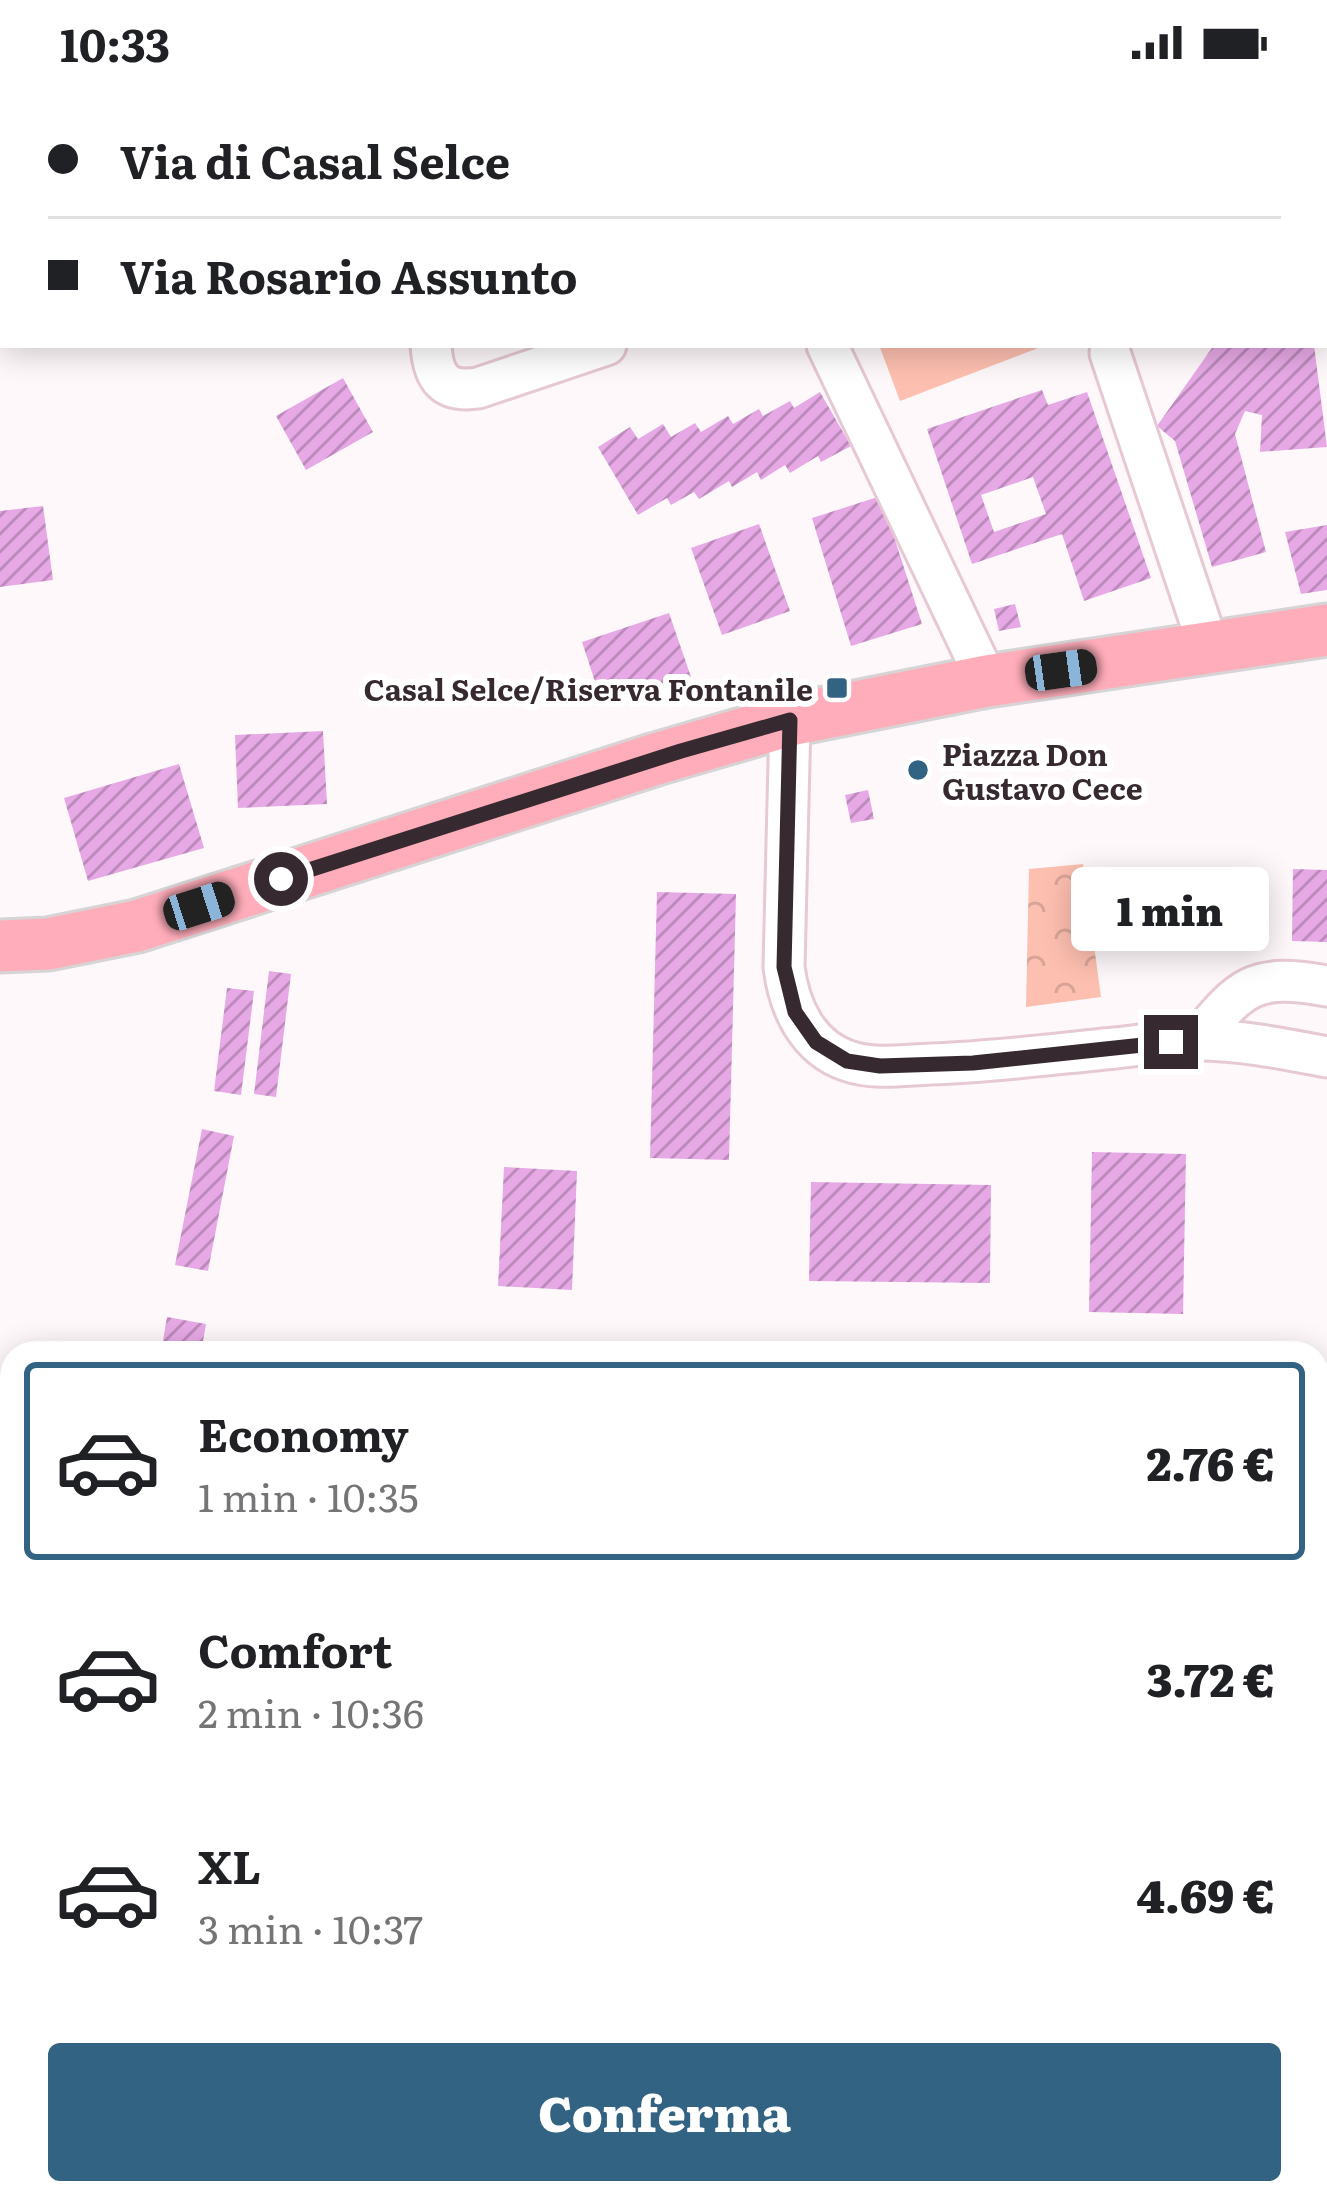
<!DOCTYPE html>
<html lang="it">
<meta charset="utf-8">
<style>
:root{--surface:#fff;--page:#f6f6f6;--text:#202124;--muted:#757577;--line:#e0e0e0;--accent:#336382}
body{margin:0;font-family:Literata,serif;background:var(--page);color:var(--text);height:100vh;display:flex;flex-direction:column;font-size:45px;white-space:nowrap}
*{box-sizing:border-box;margin:0}
p{font-size:39px;color:var(--muted)}
.icon{flex:none;width:66px;height:66px;fill:none;stroke:currentColor;stroke-width:2;stroke-linecap:round;stroke-linejoin:round}
.map{position:relative;flex:1;overflow:hidden}
.panel{position:absolute;left:0px;top:1257px;width:1329px;height:864px;display:flex;flex-direction:column;background:var(--surface);border-radius:36px 36px 0 0;box-shadow:0 6px 30px #0003}
.panel>*{flex:none}
.banner{position:absolute;left:0px;top:0px;width:1329px;height:264px;box-shadow:0 6px 30px #0003;display:grid;align-content:center;height:264px;padding:0 48px;background:var(--surface)}
.end{position:absolute;width:54px;height:54px;margin:-27px;border:15px solid #362a30;background:#fff;box-shadow:0 0 0 6px #fff}
.from{border-radius:50%}
.bubble{position:absolute;height:84px;border-radius:12px;background:var(--surface);box-shadow:0 6px 30px #0003;font-size:39px;font-weight:800;line-height:84px;text-align:center}
.car{position:absolute;width:36px;height:72px;margin:-36px -18px;border-radius:15px;box-shadow:0 0 9px 3px #0007;background:linear-gradient(#222 24%,#8ab4d8 0 40%,#222 0 76%,#8ab4d8 0 86%,#222 0)}
.banner b{display:flex;align-items:center;gap:42px;height:114px;font-size:45px}
.banner b+b{border-top:3px solid var(--line)}
.banner i{width:30px;height:30px;background:var(--text)}
ul{padding:21px 0 0;list-style:none}
li{display:flex;align-items:center;gap:36px;height:198px;margin:0 24px 18px;padding:0 24px;border:6px solid transparent;border-radius:12px}
li div{flex:1}
li b{display:block;font-size:45px}
li em{font-style:normal;font-weight:800}
li.active{border-color:var(--accent)}
li>.icon{width:108px;height:108px;stroke-width:1.5}
.cta{display:flex;gap:24px;margin-top:auto;padding:24px 48px}
.cta a{flex:1;height:138px;border-radius:12px;background:var(--accent);color:#fff;font-size:48px;font-weight:800;line-height:138px;text-align:center}
.status{display:flex;justify-content:space-between;align-items:center;height:84px;padding:0 60px;background:var(--surface);direction:ltr}
.status svg{height:33px;fill:currentColor}
.map>svg:first-child{display:block}
.industrial{fill:url(#industrial-grid)}
.park{fill:url(#park-crowns)}
.pitch{fill:#fdbfb0}
.building{fill:url(#building-hatch);fill-rule:evenodd}
.lines{fill:none;stroke-linecap:round;stroke-linejoin:round}
.minor-casing{stroke:#e7c8d5;stroke-width:45}
.major-casing{stroke:#d7d4d6;stroke-width:57}
.minor{stroke:#fff;stroke-width:39}
.major{stroke:#ffadba;stroke-width:51}
.route{stroke:#362a30;stroke-width:15}
.poi-dot{fill:#336382;stroke:#fff;stroke-width:4.5}
.labels{text-anchor:middle;dominant-baseline:central;stroke-width:12;stroke-linejoin:round;paint-order:stroke}
.poi-label{font-size:30px;font-weight:bold;fill:#362a30;stroke:#fff;text-anchor:end}
</style>
<div class="status"><b>10:33</b><svg viewBox="0 0 49 12"><path d="M0 12V9h3v3zM5 12V6h3v6zM10 12V3h3v9zM15 12V0h3v12zM26 1h20v11H26zM47 4h2v5h-2z"/></svg></div>
<div class="map">
<svg width="1327" height="2121" viewBox="0 0 1327 2121">
<defs>
<pattern id="industrial-grid" width="8" height="8" patternUnits="userSpaceOnUse" patternTransform="scale(3)"><rect width="8" height="8" fill="#faeaf1"/><path d="M0 4h8M4 0v8" fill="none" stroke="#d7c9cf"/></pattern>
<pattern id="park-crowns" width="20" height="18" patternUnits="userSpaceOnUse" patternTransform="scale(3)"><rect width="20" height="18" fill="#fdbfb0"/><path d="M2 6a3 3 0 1 1 6 0M12 15a3 3 0 1 1 6 0" fill="none" stroke="#d9a498"/></pattern>
<pattern id="building-hatch" width="6" height="6" patternUnits="userSpaceOnUse" patternTransform="scale(3)"><rect width="6" height="6" fill="#e7a9e6"/><path d="M-1 1l2-2M0 6l6-6M5 7l2-2" fill="none" stroke="#bc8abb"/></pattern>
</defs>
<rect width="100%" height="100%" fill="#fef8fb"/>
<!-- industrial -->
<path class="industrial" d="M114,2109H390L389,2121H113Z"/>
<!-- park -->
<path class="park" d="M1083,780L1101,913L1026,923L1029,785Z"/>
<!-- pitch -->
<path class="pitch" d="M879,261H1046L900,317Z"/>
<!-- building -->
<path class="building" d="M1214,261H1314L1327,363L1260,368L1262,331L1245,327L1235,350L1266,468L1212,483L1175,357L1157,342Z
M343,294L373,348L306,386L276,332Z
M1042,306L1048,321L1087,308L1151,494L1084,517L1062,450L972,480L927,345ZM1033,393L1046,430L994,448L981,411Z
M820,308L851,362L821,378L818,372L790,389L785,381L761,396L757,388L732,403L729,397L699,415L694,408L671,421L667,414L638,431L598,363L630,343L638,355L663,340L671,353L695,339L701,348L728,332L733,340L759,325L763,332L790,317L794,324Z
M881,412L922,540L851,562L812,434Z
M43,422L53,496L0,503V427Z
M759,440L790,527L722,551L691,464Z
M1327,441V506L1301,510L1285,448Z
M1015,520L1021,543L999,547L994,525Z
M669,529L691,593L603,622L582,558Z
M323,647L327,720L238,724L235,651Z
M179,680L204,764L88,797L64,714Z
M868,706L874,735L851,739L845,711Z
M1293,785L1327,786V858L1292,857Z
M657,808L736,810L729,1076L650,1074Z
M269,887L291,890L276,1013L254,1010Z
M227,904L254,907L241,1011L214,1007Z
M202,1045L234,1052L208,1187L175,1181Z
M1092,1068L1186,1070L1183,1230L1089,1228Z
M504,1083L577,1087L572,1206L498,1202Z
M811,1098L991,1101L990,1199L809,1197Z
M167,1233L206,1240L201,1269H161Z"/>
<g class="lines">
<defs>
<path id="minor" d="M431,261C433,294 444,309 478,304L606,261
M827,261L987,597
M1110,269L1209,564
M790,636L784,883C789,923 807,963 848,977C874,986 904,981 931,980C993,978 1054,970 1115,964C1143,961 1171,956 1198,956C1241,956 1285,965 1327,973
M1197,956C1242,902 1253,889 1327,902"/>
<path id="major" d="M0,862L48,860L137,842L656,675L790,636L987,597L1327,546"/>
</defs>
<!-- minor casing -->
<use href="#minor" class="minor-casing"/>
<!-- major casing -->
<use href="#major" class="major-casing"/>
<!-- minor -->
<use href="#minor" class="minor"/>
<!-- major -->
<use href="#major" class="major"/>
</g>
<g class="lines">
<!-- route -->
<path class="route" d="M281,795L681,667L790,636L784,883L795,928L816,958L847,977L880,982L973,979L1171,958"/>
</g>
<!-- markers -->
<g class="poi-dot">
<rect x="825" y="592" width="24" height="24" rx="6"/>
<circle cx="918" cy="686" r="12"/>
</g>
<g class="labels">
<!-- poi labels -->
<g class="poi-label">
<text x="813" y="604">Casal Selce/Riserva Fontanile</text>
<text x="942" y="669" text-anchor="start">Piazza Don<tspan x="942" dy="34">Gustavo Cece</tspan></text>
</g>
</g>
</svg>
<i class="end from" style="left:281px;top:795px"></i>
<i class="end" style="left:1171px;top:958px"></i>
<div class="bubble" style="left:1071px;top:783px;width:198px">1 min</div>
<i class="car" style="left:1061px;top:586px;rotate:82deg"></i>
<i class="car" style="left:199px;top:822px;rotate:72deg"></i>
<div class="banner">
<b><i class="from"></i>Via di Casal Selce</b>
<b><i></i>Via Rosario Assunto</b>
</div>
<section class="panel">
<ul>
<li class="active"><svg class="icon" aria-label="car" viewBox="0 0 24 24"><path d="M5 17H2v-5l4-1 3-4h7l3 4 3 1v5h-3M9 17h6M6 11h13"/><circle cx="7" cy="17" r="2"/><circle cx="17" cy="17" r="2"/></svg><div><b>Economy</b><p>1 min · 10:35</p></div><em>2.76 €</em></li>
<li><svg class="icon" aria-label="car" viewBox="0 0 24 24"><path d="M5 17H2v-5l4-1 3-4h7l3 4 3 1v5h-3M9 17h6M6 11h13"/><circle cx="7" cy="17" r="2"/><circle cx="17" cy="17" r="2"/></svg><div><b>Comfort</b><p>2 min · 10:36</p></div><em>3.72 €</em></li>
<li><svg class="icon" aria-label="car" viewBox="0 0 24 24"><path d="M5 17H2v-5l4-1 3-4h7l3 4 3 1v5h-3M9 17h6M6 11h13"/><circle cx="7" cy="17" r="2"/><circle cx="17" cy="17" r="2"/></svg><div><b>XL</b><p>3 min · 10:37</p></div><em>4.69 €</em></li>
</ul>
<div class="cta"><a>Conferma</a></div>
</section>
</div>
